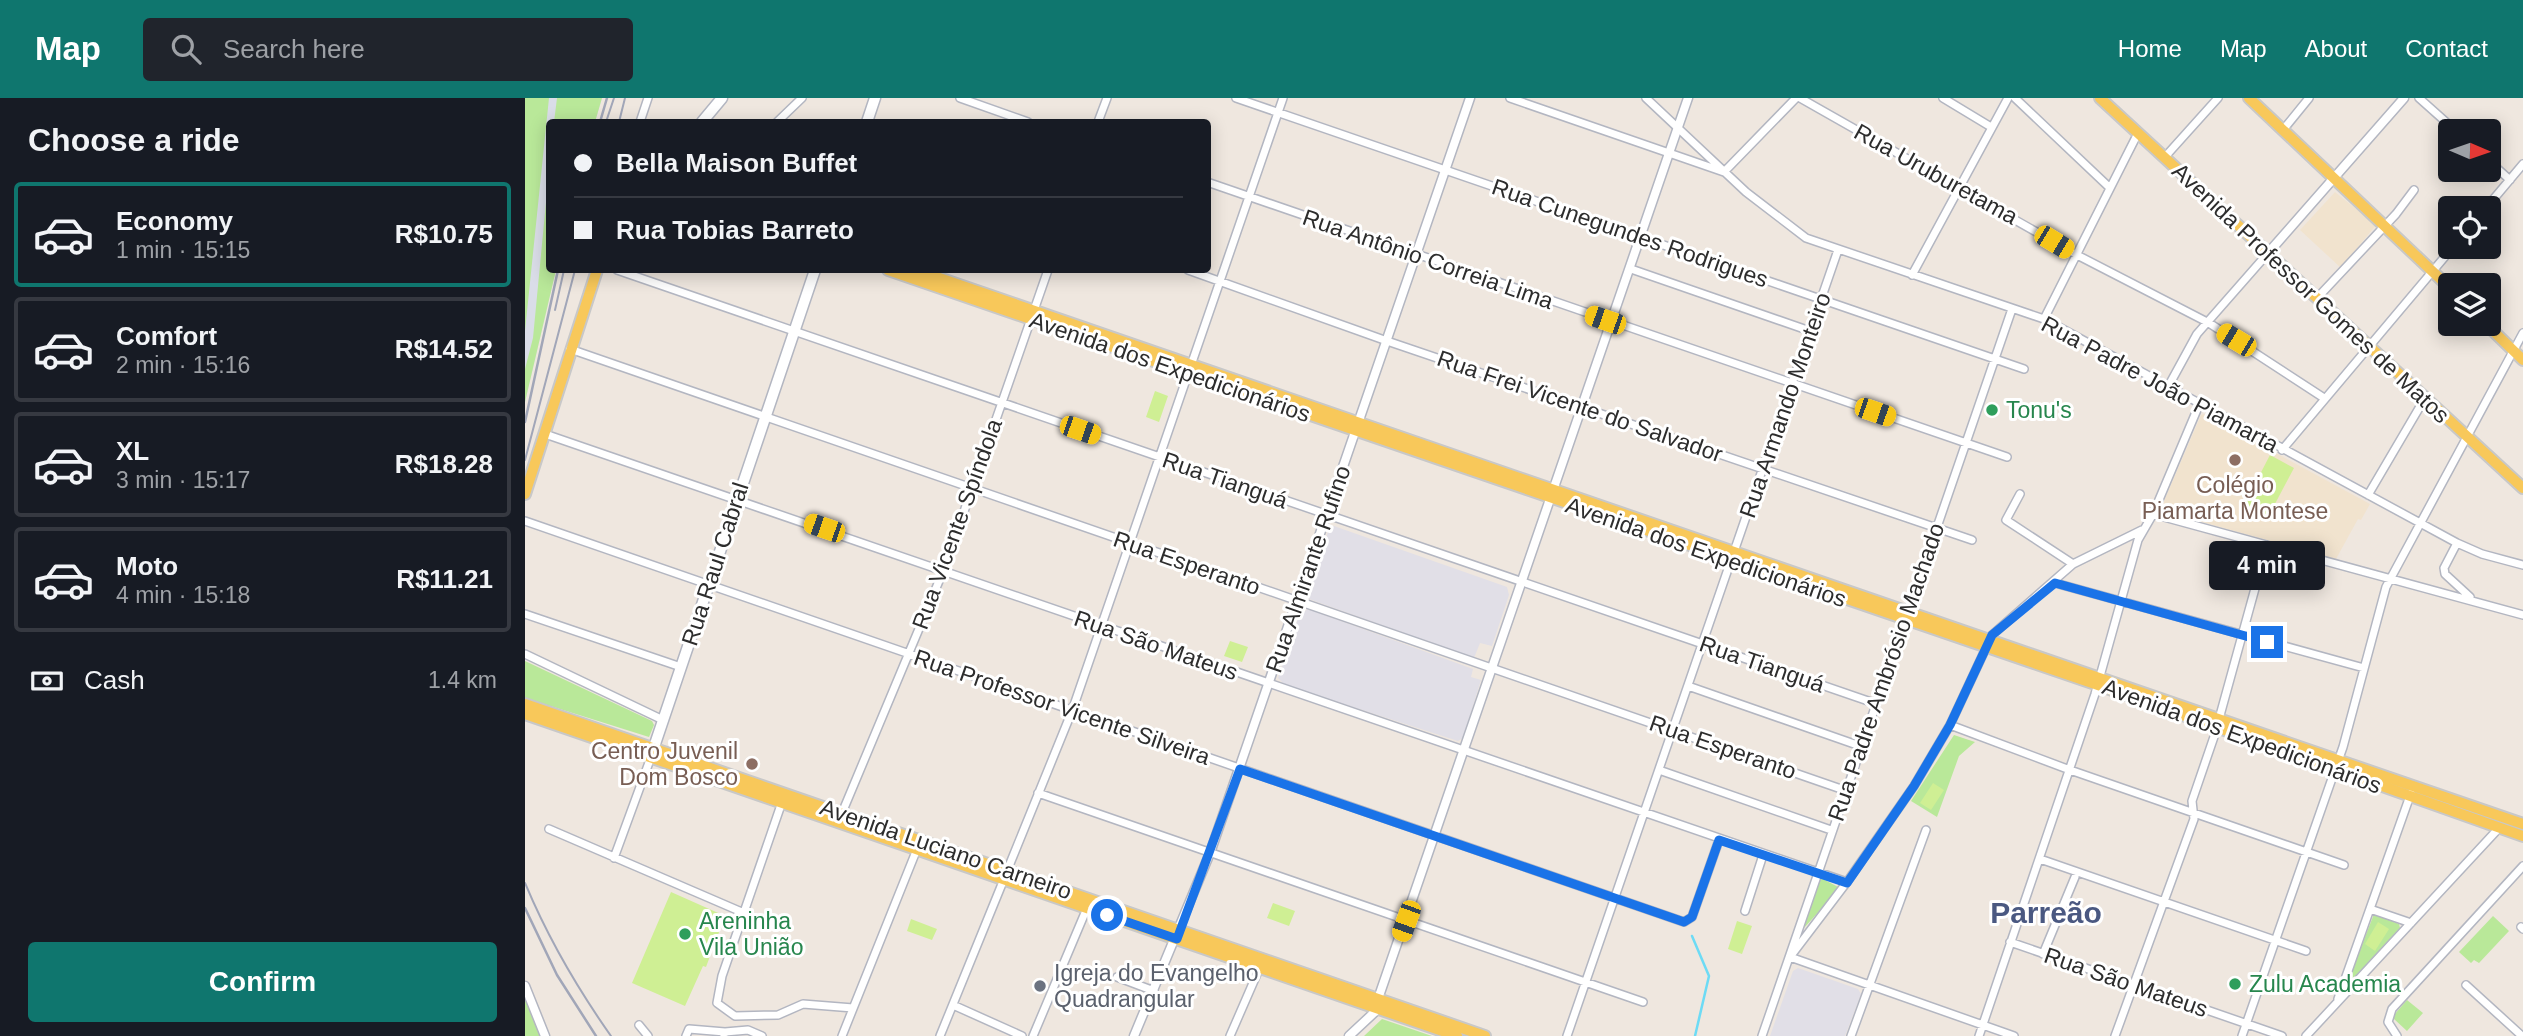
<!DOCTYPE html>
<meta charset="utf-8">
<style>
:root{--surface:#171b24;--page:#20242c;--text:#f1f3f6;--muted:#9ea1a6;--line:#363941;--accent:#0f766e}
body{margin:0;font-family:Arial,sans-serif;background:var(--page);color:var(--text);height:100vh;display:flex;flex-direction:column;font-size:26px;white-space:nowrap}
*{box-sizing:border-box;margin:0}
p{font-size:23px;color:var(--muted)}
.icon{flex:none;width:38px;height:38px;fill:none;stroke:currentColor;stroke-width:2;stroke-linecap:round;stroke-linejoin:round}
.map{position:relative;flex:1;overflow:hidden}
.details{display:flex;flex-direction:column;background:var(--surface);width:525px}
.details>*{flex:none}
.hud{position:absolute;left:21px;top:21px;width:665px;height:154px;border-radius:7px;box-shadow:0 4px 18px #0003;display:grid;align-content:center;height:154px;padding:0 28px;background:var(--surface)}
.needle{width:46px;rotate:92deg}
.tools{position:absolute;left:1913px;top:21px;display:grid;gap:14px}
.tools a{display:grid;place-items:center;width:63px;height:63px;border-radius:7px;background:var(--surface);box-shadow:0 4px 18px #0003;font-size:35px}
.end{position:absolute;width:32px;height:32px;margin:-16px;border:9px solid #1a73e8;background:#fff;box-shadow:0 0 0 4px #fff}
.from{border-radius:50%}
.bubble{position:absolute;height:49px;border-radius:7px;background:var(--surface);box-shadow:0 4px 18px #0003;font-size:23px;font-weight:700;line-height:49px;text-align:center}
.car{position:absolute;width:21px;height:42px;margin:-21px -10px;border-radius:9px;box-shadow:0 0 5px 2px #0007;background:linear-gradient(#f5c518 24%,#345 0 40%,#f5c518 0 76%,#345 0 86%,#f5c518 0)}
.hud b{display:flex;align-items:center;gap:24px;height:66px;font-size:26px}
.hud b+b{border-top:2px solid var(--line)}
.hud i{width:18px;height:18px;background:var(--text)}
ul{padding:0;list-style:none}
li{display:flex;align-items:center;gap:21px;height:105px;margin:0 14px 10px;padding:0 14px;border:4px solid var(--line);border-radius:7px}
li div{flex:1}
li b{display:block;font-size:26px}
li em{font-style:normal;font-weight:700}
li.current{border-color:var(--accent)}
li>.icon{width:63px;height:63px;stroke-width:1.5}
h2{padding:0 28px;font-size:32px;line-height:84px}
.pay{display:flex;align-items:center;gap:18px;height:77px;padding:0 28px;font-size:26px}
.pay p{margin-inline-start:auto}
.button{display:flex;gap:14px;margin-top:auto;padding:14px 28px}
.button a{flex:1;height:80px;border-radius:7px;background:var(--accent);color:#fff;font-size:28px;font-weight:700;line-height:80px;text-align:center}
header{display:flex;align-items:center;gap:42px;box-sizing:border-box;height:98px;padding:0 35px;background:var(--accent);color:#fff}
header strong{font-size:33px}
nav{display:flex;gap:38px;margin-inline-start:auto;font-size:24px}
.search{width:490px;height:63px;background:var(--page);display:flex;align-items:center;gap:18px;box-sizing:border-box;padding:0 24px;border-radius:7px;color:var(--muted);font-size:26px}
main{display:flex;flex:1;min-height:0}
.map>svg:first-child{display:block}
.industrial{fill:#e1dfe7}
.education{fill:#f1e3ce}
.airport{fill:#dadde8}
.green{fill:#b9e899}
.pitch{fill:#cfef94}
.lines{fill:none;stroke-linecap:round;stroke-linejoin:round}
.stream{stroke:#6ddbf5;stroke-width:2.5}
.minor-casing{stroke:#b3b6c1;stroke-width:10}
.tertiary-casing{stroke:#b3b6c1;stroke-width:11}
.secondary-casing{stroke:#b3b6c1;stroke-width:13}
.primary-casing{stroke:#c8c8c8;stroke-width:14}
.minor{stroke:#fff;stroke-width:7}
.tertiary{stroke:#fff;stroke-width:8}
.secondary{stroke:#fff;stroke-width:10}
.primary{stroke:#f8c85a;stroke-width:10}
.tram{stroke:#a1a6b8;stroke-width:2}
.rail{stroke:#a1a6b8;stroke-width:2.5}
.route{stroke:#1a73e8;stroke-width:9}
.leisure-dot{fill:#2e9e5b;stroke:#fff;stroke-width:2.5}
.education-dot{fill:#8d6e63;stroke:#fff;stroke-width:2.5}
.worship-dot{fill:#6b7280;stroke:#fff;stroke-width:2.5}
.labels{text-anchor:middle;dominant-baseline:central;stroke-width:6;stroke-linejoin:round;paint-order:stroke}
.street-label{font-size:23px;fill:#2d2d2d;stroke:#fff}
.leisure-label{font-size:23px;fill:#27864d;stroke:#fff;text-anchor:start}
.education-label{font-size:23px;fill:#785e54;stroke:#fff}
.worship-label{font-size:23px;fill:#5b616d;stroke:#fff;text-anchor:start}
.district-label{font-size:30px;font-weight:bold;fill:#4a5881;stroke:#fff}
</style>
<header>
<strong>Map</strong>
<div class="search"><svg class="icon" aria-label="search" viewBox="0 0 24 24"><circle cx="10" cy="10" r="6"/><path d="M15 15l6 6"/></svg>Search here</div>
<nav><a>Home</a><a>Map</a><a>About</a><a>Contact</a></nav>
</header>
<main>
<section class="details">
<h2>Choose a ride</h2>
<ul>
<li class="current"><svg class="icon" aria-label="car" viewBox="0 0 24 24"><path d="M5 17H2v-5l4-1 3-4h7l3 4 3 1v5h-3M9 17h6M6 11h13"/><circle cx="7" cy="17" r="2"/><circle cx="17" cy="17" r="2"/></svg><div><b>Economy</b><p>1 min · 15:15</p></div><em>R$10.75</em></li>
<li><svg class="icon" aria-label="car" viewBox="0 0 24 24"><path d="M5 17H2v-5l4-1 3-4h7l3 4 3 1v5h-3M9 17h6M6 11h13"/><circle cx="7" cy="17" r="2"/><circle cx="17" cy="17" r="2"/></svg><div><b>Comfort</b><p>2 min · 15:16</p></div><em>R$14.52</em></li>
<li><svg class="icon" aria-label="car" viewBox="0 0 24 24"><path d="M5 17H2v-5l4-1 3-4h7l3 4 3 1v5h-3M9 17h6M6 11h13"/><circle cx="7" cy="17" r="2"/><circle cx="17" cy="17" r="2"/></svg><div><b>XL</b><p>3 min · 15:17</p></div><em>R$18.28</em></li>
<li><svg class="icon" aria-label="car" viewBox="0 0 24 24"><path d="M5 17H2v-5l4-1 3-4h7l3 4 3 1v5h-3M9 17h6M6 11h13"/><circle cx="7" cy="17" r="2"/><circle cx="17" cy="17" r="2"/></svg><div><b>Moto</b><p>4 min · 15:18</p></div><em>R$11.21</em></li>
</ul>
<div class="pay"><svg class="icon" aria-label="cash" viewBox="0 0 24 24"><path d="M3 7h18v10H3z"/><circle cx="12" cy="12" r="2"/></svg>Cash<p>1.4 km</p></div>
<div class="button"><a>Confirm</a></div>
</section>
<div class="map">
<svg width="1998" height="938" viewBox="0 0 1998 938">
<rect width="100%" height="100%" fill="#efe7df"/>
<!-- industrial -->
<path class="industrial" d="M809,428L982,489L984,497L967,548L955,545L949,560L784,501L782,493L804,431Z
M783,511L948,571L946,579L956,582L938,640L933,643L760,587L753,580L774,517Z
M1273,870L1333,891L1336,896L1320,938H1245L1268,873Z"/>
<!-- education -->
<path class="education" d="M1810,94L1851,127L1816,170L1775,132Z
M1679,316L1845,406L1836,422L1833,421L1811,461L1637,413L1636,410L1676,317Z"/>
<!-- airport -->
<path class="airport" d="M0,0H77L70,24H24V172H31L0,304Z"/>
<!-- green -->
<path class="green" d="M0,0H24L0,233Z
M32,0H77L70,24H29Z
M24,73V172H31L0,304V271L8,240Z
M0,563L127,623L129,627L124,639L0,600Z
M1429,637L1450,644L1434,658L1412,719L1386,703Z
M1296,780L1315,790L1279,830L1293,782Z
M1849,816L1874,826L1875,830L1827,882L1824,880Z
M1968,818L1984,833L1954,865L1949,862L1946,865L1934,854Z
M0,897L17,938H0Z
M1882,902L1898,915L1882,933L1869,921V917Z
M857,921L907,938H839Z"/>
<!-- pitch -->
<path class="pitch" d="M630,293L643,298L634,324L621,319Z
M1745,357L1769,370L1743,419L1719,407Z
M705,543L723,549L717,564L699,558Z
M1408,685L1419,692L1406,712L1395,705Z
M146,794L200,818L181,869L178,868L160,908L107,885Z
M748,805L770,813L764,828L742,820Z
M386,821L412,831L407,842L382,833Z
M1212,823L1227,828L1217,856L1203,851Z
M1853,824L1864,831L1850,853L1840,846Z"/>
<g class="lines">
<!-- stream -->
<path class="stream" d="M1167,838L1184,878L1170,938"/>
<defs>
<path id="minor" d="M435,0L503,24
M711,0L1499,271
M985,0L1199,74L1271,0
M1121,0L1221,94L1281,140L1519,221L1932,445L1957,456L1998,467
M1275,0L1552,157L1684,225L1799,300
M1418,0L1466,29
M1490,0L1585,90
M1894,0L1931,33
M115,24L123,0
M252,24L277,0
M573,24L582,0
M1758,32L1784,0
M1639,60L1693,0
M1964,63L1985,82
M682,84L1482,359
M1961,110L1998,66
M1106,171L1285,233
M92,172L1349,605
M663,172L862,243L1447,442
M1387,177L1483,0
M1793,199L1871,116L1889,92
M1519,221L1613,35
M45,251L1319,692
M1643,289L1672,236L1744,154
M20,336L1322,784
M1757,352L1928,149
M1495,396L1481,422L1548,466
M1843,397L1900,300
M1628,416L1998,517
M0,423L1159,824L1167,819L1194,742
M1932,445L1919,470L1920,476L1945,499
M1530,485L1839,570
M0,516L156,569
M0,556L138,622
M1163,588L1335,648
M1694,621L1742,447
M1425,627L1545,672L1819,767
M1134,672L1306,732
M513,695L1118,904
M257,704L197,878L192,905L210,918L253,917L278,906L328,910
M317,715L419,471L523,172
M24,731L219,815
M89,760L126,659
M1515,761L1781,853
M482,773L547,613L758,0
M1845,811L1886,825
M1220,813L1238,757
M1996,829L1998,831
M1485,844L1757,938
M1518,856L1550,779
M592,879L629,893
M1941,887L1997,938
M1813,901L1886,695
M428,907L497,938
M114,927L123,938
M199,937L200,934L223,932L237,938
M161,938L164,931L200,934
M317,938L392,751
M415,938L479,781
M508,938L562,810
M705,938L735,869
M1042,938L1313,152
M1237,938L1487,211
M1326,938L1401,732
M1454,938L1570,596L1613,442L1628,416L1674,307
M1489,938L1265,859L1322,784L1389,688L1425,627L1467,537L1548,466L1617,432
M1590,938L1669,721L1667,703L1692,630
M1717,938L1818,649L1861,489L1998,235
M1781,938L1974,730
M1872,938L1863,924L1867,911L1998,768"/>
<path id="tertiary" d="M1744,154L1879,0
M0,888L20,938
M609,938L685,755L945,0
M824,938L853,911V901L1163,0"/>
<path id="secondary" d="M177,24L197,0
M342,24L350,0
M127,655L290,172"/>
<path id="primary" d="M1575,0L1998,390
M1724,0L1925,190
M363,172L1570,586L1998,738
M391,172L1998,726
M1961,226L1998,262
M0,396L72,172
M0,606L960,938
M0,616L932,938"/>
</defs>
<!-- minor casing -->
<use href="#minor" class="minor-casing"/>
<!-- tertiary casing -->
<use href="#tertiary" class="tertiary-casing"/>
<!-- secondary casing -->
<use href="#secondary" class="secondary-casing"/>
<!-- primary casing -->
<use href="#primary" class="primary-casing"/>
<!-- minor -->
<use href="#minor" class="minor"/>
<!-- tertiary -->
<use href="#tertiary" class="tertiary"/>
<!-- secondary -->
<use href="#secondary" class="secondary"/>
<!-- primary -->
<use href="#primary" class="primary"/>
<!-- tram -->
<path class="tram" d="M81,24L89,0
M94,24L100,0
M30,212L39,172
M0,362L50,172
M0,785C23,840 52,890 86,938"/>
<!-- rail -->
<path class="rail" d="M75,24L82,0
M0,324L33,172
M0,810L32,877L71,938"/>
</g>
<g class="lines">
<!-- route -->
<path class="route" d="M582,817L652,841L715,671L1159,824L1167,819L1194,742L1322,785L1389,688L1425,627L1467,537L1530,485L1742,544"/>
</g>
<!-- markers -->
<g class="leisure-dot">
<circle cx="1467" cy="312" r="7"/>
<circle cx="160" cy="836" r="7"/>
<circle cx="1710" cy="886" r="7"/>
</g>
<g class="education-dot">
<circle cx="1710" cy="362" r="7"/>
<circle cx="227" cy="666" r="7"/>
</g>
<circle class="worship-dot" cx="515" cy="888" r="7"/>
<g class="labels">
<!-- street labels -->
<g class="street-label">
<text transform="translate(1411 76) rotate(29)">Rua Uruburetama</text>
<text transform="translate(1105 135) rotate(19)">Rua Cunegundes Rodrigues</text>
<text transform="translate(903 161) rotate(19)">Rua Antônio Correia Lima</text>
<text transform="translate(1786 195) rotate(43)">Avenida Professor Gomes de Matos</text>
<text transform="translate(645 269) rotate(19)">Avenida dos Expedicionários</text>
<text transform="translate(1635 286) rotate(28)">Rua Padre João Piamarta</text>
<text transform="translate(1260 307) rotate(-71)">Rua Armando Monteiro</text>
<text transform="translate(1055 308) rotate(19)">Rua Frei Vicente do Salvador</text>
<text transform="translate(700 382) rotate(19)">Rua Tianguá</text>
<text transform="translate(432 426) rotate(-70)">Rua Vicente Spíndola</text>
<text transform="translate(1181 454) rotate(19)">Avenida dos Expedicionários</text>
<text transform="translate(662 465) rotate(19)">Rua Esperanto</text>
<text transform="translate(190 466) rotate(-72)">Rua Raul Cabral</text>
<text transform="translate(783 471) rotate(-71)">Rua Almirante Rufino</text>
<text transform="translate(631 547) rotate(19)">Rua São Mateus</text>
<text transform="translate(1237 566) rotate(19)">Rua Tianguá</text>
<text transform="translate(1361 574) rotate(-71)">Rua Padre Ambrósio Machado</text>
<text transform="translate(537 609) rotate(19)">Rua Professor Vicente Silveira</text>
<text transform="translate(1717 638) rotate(20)">Avenida dos Expedicionários</text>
<text transform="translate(1198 649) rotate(19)">Rua Esperanto</text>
<text transform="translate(421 751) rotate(19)">Avenida Luciano Carneiro</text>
<text transform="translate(1601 884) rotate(19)">Rua São Mateus</text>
</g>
<!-- leisure labels -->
<g class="leisure-label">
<text x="1481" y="312">Tonu's</text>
<text x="174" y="823">Areninha<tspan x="174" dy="26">Vila União</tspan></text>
<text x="1724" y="886">Zulu Academia</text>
</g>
<!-- education labels -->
<g class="education-label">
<text x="1710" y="387">Colégio<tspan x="1710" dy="26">Piamarta Montese</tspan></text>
<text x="213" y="653" text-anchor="end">Centro Juvenil<tspan x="213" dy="26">Dom Bosco</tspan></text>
</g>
<!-- worship labels -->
<g class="worship-label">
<text x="529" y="875">Igreja do Evangelho<tspan x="529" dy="26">Quadrangular</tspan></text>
</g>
<!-- district labels -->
<g class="district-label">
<text x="1521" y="814">Parreão</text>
</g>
</g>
</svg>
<div class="tools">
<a><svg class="needle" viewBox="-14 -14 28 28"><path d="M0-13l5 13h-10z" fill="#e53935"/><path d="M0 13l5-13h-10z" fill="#9ea1a6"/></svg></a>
<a><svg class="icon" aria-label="locate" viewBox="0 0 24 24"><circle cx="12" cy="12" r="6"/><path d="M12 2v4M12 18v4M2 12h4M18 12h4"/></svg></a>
<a><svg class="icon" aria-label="layers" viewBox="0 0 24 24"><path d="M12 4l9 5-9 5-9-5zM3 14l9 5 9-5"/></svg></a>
</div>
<i class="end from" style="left:582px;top:817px"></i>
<i class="end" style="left:1742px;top:544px"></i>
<div class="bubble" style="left:1684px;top:443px;width:116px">4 min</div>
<i class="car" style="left:1529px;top:144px;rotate:121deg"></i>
<i class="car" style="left:1080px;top:222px;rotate:289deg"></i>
<i class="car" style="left:1711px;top:242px;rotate:301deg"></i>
<i class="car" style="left:1350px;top:314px;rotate:109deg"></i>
<i class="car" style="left:555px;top:332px;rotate:109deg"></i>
<i class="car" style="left:299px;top:430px;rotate:289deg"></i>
<i class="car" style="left:881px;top:823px;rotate:200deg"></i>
<div class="hud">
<b><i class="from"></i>Bella Maison Buffet</b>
<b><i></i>Rua Tobias Barreto</b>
</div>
</div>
</main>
